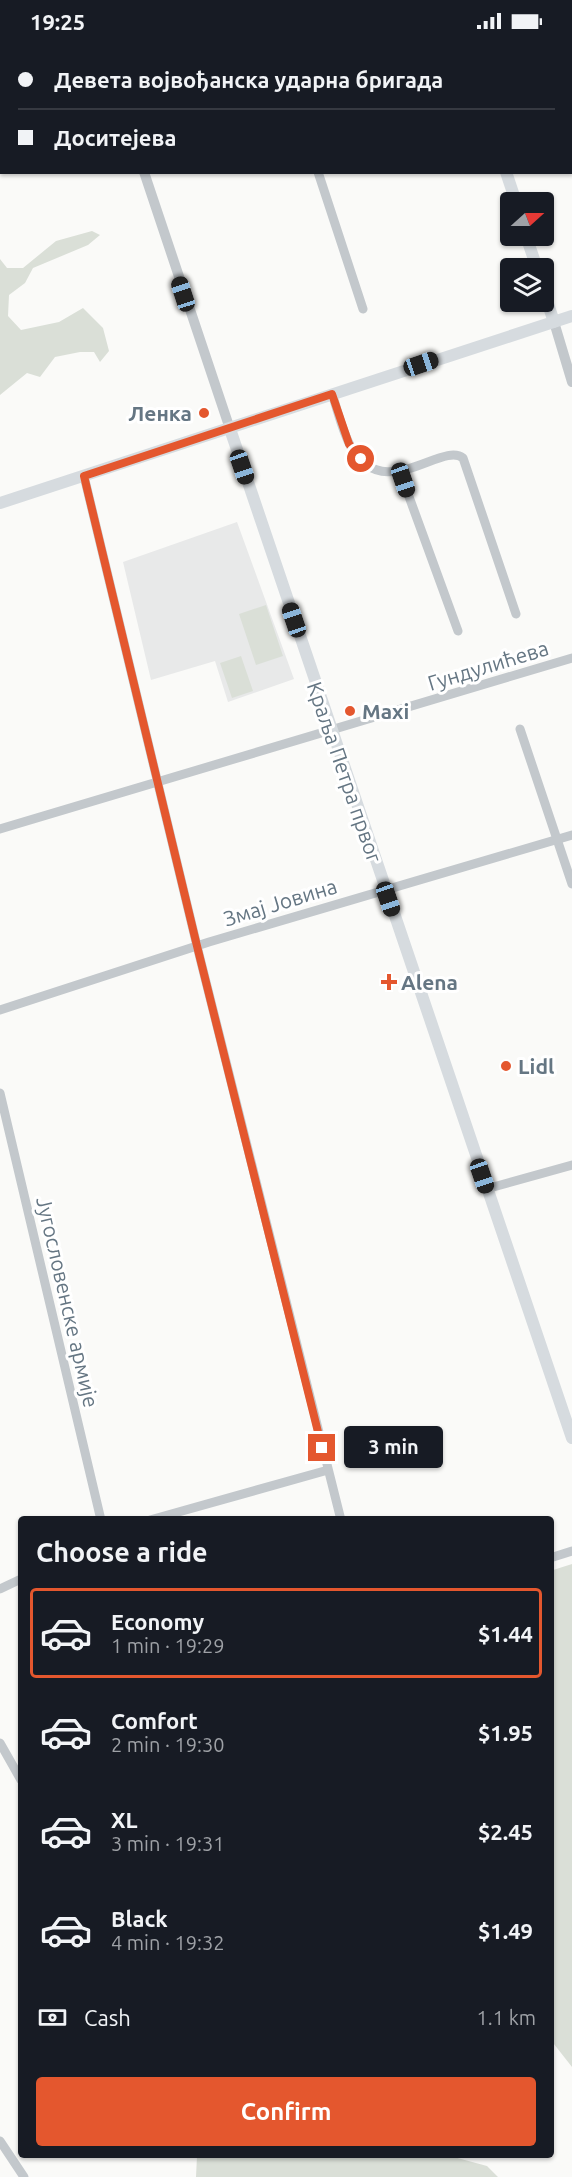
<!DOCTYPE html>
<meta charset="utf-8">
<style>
:root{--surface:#171b24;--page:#20242c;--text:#f1f3f6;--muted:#9ea1a6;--line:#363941;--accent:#e4572e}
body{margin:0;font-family:Ubuntu,sans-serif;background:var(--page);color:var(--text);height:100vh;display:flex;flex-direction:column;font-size:22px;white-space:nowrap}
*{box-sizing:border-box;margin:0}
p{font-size:20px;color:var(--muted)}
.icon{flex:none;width:33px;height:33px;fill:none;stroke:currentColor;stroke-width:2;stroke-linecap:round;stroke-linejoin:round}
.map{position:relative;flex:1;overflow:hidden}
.panel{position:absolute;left:18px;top:1474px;width:536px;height:642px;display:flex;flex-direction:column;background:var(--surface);border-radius:6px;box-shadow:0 2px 4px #0004}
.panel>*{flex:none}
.hud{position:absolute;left:0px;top:0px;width:573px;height:132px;box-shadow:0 2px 4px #0004;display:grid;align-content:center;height:132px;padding:0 18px;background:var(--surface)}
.needle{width:39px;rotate:69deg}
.controls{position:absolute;left:500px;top:150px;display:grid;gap:12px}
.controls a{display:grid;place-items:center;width:54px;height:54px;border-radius:6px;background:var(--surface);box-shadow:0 2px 4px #0004;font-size:30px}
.end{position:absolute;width:27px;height:27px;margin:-14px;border:8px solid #e4572e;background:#fff;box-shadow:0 0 0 3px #fff}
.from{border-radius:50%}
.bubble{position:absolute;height:42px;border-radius:6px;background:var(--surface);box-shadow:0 2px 4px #0004;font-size:20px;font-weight:700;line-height:42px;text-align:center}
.car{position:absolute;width:18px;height:36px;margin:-18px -9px;border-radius:8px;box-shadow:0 0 4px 2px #0007;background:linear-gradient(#222 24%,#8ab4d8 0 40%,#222 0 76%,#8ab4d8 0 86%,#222 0)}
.hud b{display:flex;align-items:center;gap:21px;height:57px;font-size:22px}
.hud b+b{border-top:2px solid var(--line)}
.hud i{width:15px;height:15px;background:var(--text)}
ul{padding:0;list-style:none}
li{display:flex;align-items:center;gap:18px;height:90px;margin:0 12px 9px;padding:0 6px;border:3px solid transparent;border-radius:6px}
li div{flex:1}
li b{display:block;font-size:22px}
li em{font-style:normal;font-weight:700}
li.on{border-color:var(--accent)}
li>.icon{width:54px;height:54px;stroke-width:1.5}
h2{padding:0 18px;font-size:27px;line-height:72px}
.pay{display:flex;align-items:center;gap:15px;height:66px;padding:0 18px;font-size:22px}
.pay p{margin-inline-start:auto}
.primary-button{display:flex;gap:12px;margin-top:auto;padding:12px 18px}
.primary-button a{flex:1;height:69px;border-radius:6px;background:var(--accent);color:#fff;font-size:24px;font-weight:700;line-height:69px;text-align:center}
.status{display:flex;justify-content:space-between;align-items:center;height:42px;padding:0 30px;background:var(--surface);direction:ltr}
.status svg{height:16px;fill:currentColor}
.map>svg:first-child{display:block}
.built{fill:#e8e9e9}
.green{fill:#dadfd7}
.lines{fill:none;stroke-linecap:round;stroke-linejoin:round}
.minor{stroke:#c3c8cc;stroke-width:9}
.tertiary{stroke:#c3c8cc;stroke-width:10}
.secondary{stroke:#d6dbdf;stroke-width:12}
.route{stroke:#e4572e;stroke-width:8}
.poi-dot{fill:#e4572e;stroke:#fff;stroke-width:2}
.labels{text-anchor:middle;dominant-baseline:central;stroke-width:6;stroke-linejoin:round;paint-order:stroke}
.poi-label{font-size:21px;font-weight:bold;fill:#657683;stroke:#fff;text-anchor:start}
.street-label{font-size:21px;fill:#657683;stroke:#fff}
</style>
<div class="status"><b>19:25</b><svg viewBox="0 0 49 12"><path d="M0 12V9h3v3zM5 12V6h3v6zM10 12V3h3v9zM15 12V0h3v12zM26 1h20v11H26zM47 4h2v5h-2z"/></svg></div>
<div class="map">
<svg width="572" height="2135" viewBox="0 0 572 2135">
<rect width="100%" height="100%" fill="#fafaf8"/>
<!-- built -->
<path class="built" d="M237,480L294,637L228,660L215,619L151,638L123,520Z"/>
<!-- green -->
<path class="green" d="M92,189L100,193L88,203L33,226L25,241L9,253L8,274L21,288L59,280L83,266L103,286L109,309L100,320L94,310H80L55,315L40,335L27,331L0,353V217L7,226H23L56,199Z
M266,563L283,614L256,623L239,572Z
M241,614L253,649L232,656L220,621Z
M572,1522V2025L550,1997V1529Z
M197,2114H450L487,2124L498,2135H196Z"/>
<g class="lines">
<!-- minor -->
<path class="minor" d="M276,0L277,2
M318,130L363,267
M332,352C338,369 342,389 351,405C384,463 442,399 463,416L516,572
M400,430L458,589
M84,434L197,904L341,1478
M520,687L572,842
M0,787L572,616
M0,968L209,900L572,793
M0,1051L101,1478
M486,1147L572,1123
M150,1478L328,1428
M550,1516L572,1509
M0,1547L21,1537
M0,1701L21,1738
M0,2099L24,2135"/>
<!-- tertiary -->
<path class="tertiary" d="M98,0L99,2
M144,130L230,387
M554,280L572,340"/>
<!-- secondary -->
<path class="secondary" d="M464,0L465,2
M506,130L516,160
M526,194L537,226
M543,247L554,280
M230,387L572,1396
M0,461L572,274"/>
</g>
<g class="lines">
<!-- route -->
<path class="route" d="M322,1406L197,904L84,434L332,352L349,402L361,417"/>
</g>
<!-- markers -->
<g class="poi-dot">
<circle cx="204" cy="371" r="6"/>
<circle cx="350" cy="669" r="6"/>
<path d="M386 931h6v6h6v6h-6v6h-6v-6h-6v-6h6z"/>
<circle cx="506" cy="1024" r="6"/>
</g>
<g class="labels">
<!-- poi labels -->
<g class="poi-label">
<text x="192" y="371" text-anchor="end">Ленка</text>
<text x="362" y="669">Maxi</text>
<text x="401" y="940">Alena</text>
<text x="518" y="1024">Lidl</text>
</g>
<!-- street labels -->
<g class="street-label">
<text transform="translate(488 623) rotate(-17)">Гундулићева</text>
<text transform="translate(345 730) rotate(71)">Краља Петра првог</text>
<text transform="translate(280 860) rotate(-17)">Змај Јовина</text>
<text transform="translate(68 1260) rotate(77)">Југословенске армије</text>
</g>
</g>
</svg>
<div class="controls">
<a><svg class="needle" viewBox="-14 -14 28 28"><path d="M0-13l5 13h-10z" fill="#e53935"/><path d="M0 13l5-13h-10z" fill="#9ea1a6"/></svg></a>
<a><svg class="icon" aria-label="layers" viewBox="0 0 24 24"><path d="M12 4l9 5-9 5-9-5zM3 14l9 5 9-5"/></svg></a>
</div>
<i class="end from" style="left:361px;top:417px"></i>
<i class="end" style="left:322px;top:1406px"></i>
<div class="bubble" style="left:344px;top:1384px;width:99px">3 min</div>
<i class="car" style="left:183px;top:252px;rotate:342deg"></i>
<i class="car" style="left:421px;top:322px;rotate:71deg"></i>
<i class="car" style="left:242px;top:425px;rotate:161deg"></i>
<i class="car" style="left:403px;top:438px;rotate:161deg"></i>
<i class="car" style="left:294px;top:578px;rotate:341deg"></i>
<i class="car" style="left:388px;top:857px;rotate:161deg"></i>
<i class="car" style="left:482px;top:1134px;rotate:161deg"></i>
<div class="hud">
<b><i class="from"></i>Девета војвођанска ударна бригада</b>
<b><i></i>Доситејева</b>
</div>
<section class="panel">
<h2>Choose a ride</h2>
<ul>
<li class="on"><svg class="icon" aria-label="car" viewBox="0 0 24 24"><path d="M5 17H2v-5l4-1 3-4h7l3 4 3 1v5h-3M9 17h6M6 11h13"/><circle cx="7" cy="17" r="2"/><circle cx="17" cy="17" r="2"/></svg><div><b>Economy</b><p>1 min · 19:29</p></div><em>$1.44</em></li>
<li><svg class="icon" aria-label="car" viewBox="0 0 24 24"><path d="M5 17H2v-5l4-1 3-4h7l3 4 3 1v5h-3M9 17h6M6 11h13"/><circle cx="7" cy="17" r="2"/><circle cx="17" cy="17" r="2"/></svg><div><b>Comfort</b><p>2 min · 19:30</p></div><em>$1.95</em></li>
<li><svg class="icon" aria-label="car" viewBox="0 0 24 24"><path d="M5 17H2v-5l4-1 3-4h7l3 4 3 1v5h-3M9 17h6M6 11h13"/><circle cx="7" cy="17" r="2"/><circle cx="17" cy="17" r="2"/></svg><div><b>XL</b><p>3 min · 19:31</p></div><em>$2.45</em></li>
<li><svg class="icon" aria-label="car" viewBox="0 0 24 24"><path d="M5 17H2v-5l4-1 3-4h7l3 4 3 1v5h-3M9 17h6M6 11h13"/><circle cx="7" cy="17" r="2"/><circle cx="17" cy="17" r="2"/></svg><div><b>Black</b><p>4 min · 19:32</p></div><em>$1.49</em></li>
</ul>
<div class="pay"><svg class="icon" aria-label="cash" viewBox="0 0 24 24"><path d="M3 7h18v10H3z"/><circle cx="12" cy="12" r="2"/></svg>Cash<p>1.1 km</p></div>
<div class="primary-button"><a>Confirm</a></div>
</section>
</div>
